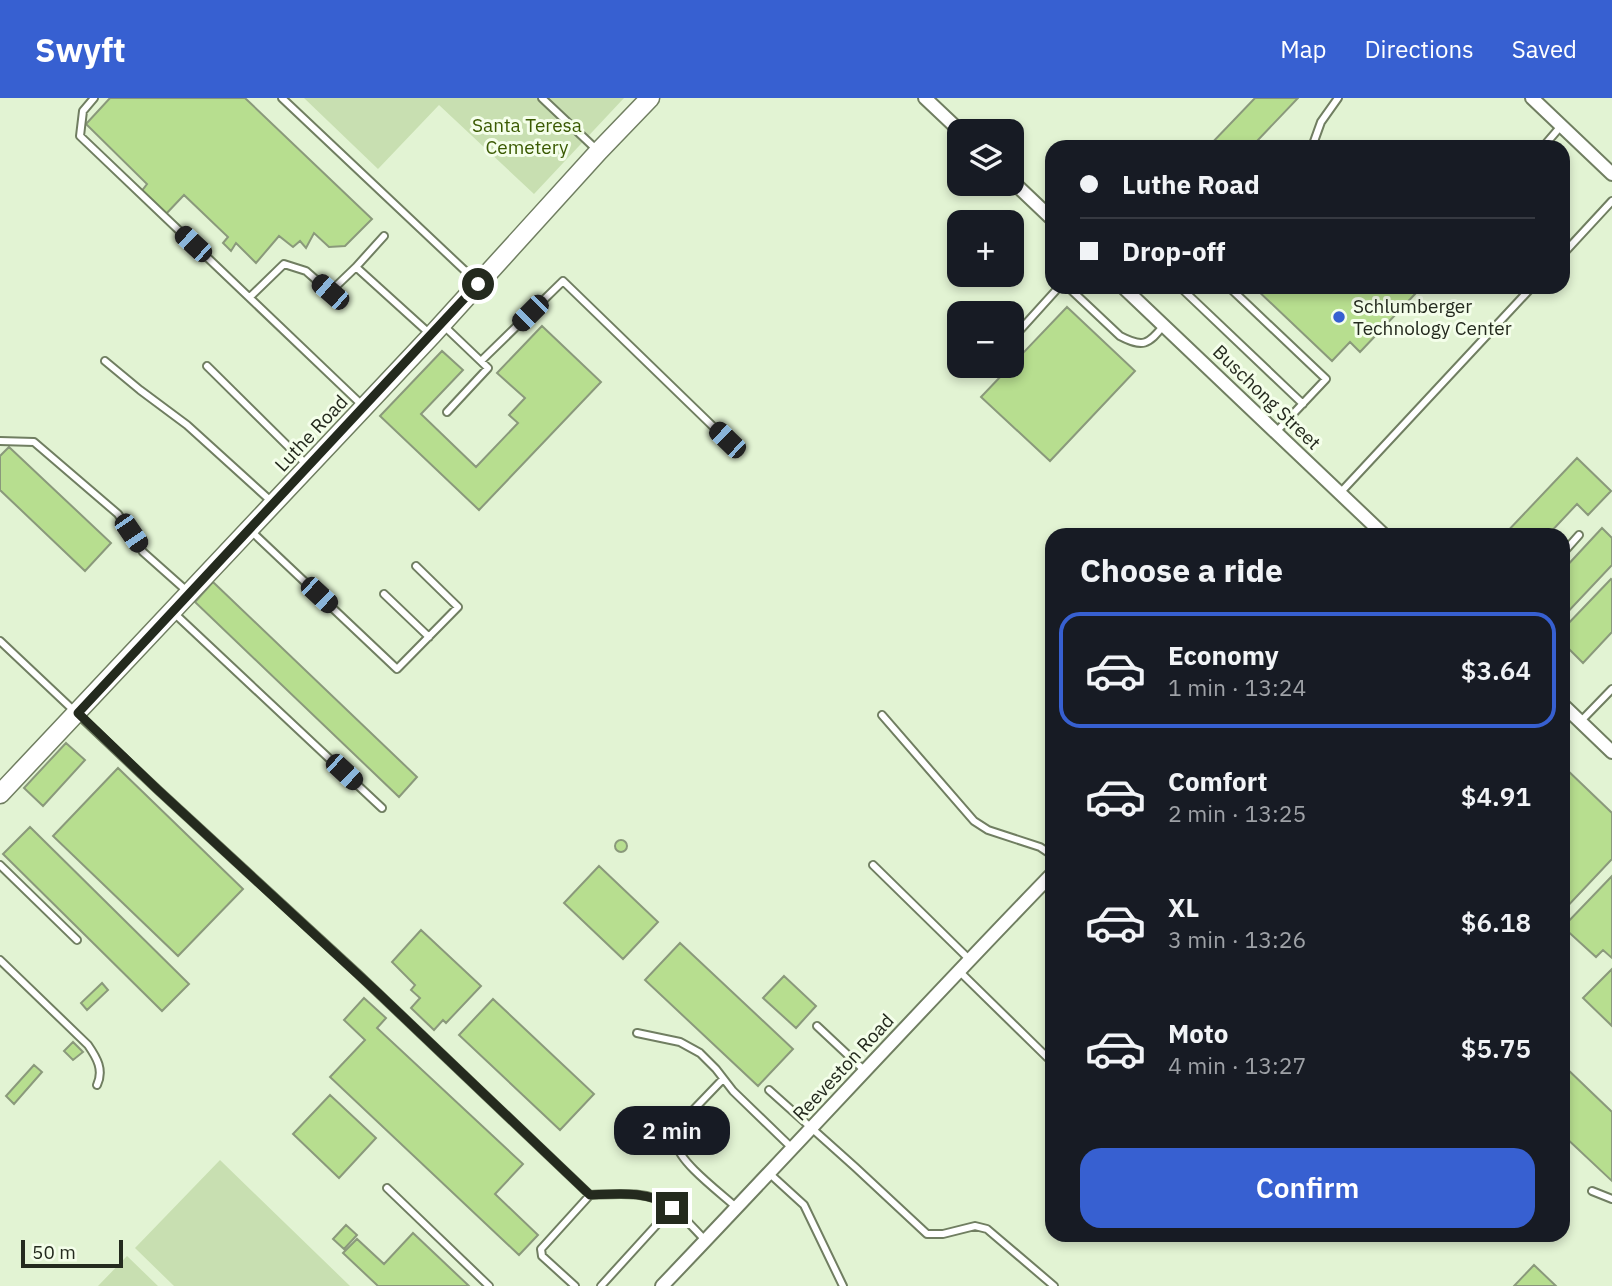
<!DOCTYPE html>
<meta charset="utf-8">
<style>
:root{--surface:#171b24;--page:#20242c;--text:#f1f3f6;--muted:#9ea1a6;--line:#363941;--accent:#3760d1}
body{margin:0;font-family:"IBM Plex Sans",sans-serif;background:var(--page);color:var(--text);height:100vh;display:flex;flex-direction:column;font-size:26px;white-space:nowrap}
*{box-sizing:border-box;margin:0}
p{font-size:23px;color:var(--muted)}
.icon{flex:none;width:38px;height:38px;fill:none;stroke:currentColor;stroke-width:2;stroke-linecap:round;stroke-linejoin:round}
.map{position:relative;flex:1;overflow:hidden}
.details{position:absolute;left:1045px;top:430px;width:525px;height:714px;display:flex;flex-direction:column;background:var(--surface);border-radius:21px;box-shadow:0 4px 10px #0003}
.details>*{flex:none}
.top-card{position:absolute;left:1045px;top:42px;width:525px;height:154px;border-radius:21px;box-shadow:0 4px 10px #0003;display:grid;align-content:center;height:154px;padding:0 35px;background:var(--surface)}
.buttons{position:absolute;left:947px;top:21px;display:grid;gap:14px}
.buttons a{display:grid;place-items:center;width:77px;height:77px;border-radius:14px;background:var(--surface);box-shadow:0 4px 10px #0003;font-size:35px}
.scale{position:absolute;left:21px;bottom:18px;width:102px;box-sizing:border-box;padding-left:7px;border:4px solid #242a1e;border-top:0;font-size:19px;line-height:24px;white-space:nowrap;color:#242a1e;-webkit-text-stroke:5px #f4feea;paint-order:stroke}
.end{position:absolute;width:32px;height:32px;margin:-16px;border:9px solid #242a1e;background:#fff;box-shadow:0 0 0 4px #fff}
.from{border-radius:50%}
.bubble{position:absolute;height:49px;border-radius:21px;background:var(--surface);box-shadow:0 4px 10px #0003;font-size:23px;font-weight:600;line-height:49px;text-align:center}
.car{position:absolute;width:21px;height:42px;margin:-21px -10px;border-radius:9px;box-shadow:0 0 5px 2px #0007;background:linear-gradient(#222 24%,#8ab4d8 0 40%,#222 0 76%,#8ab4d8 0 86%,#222 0)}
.top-card b{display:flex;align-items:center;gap:24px;height:66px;font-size:26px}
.top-card b+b{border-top:2px solid var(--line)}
.top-card i{width:18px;height:18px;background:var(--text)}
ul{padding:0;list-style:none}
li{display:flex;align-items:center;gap:21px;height:116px;margin:0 14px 10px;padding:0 21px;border:4px solid transparent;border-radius:21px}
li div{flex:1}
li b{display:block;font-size:26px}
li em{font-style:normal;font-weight:600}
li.on{border-color:var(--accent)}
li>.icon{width:63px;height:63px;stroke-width:1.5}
h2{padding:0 35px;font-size:32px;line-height:84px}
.button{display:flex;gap:14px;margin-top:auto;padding:14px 35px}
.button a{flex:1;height:80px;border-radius:21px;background:var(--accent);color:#fff;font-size:28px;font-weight:600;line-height:80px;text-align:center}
header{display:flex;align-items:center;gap:42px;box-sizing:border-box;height:98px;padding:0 35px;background:var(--accent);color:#fff}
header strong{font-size:33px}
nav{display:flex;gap:38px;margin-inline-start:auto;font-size:24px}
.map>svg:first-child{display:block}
.green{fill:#c8dfb1}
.building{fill:#b7de8f;stroke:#8a997b;stroke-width:2}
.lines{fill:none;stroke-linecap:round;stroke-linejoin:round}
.lane-casing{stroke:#707e61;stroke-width:10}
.street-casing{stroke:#707e61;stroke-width:16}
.secondary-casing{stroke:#707e61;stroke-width:21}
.lane{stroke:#fff;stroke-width:6}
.street{stroke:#fff;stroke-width:12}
.secondary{stroke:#fff;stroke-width:18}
.route{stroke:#242a1e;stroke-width:9}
.poi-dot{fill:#3760d1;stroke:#f4feea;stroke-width:2.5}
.labels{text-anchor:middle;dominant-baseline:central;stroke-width:6;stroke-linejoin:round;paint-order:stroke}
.park-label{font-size:19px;fill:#3a5a02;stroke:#f4feea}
.poi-label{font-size:19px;fill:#242a1e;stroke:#f4feea;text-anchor:start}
.street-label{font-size:19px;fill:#242a1e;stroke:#f4feea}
</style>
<header>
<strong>Swyft</strong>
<nav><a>Map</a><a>Directions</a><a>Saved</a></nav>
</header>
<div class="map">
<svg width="1612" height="1188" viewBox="0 0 1612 1188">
<rect width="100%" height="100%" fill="#e2f3d3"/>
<!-- green -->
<path class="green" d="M304,0H624L534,96L439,7L378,71Z
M220,1062L350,1188H174L135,1150Z
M127,1158L158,1188H98Z"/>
<!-- building -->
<path class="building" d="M110,0H245L372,121L345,148L329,149L314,135L306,150L300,143L293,149L279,138L256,165L236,145L231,153L223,145L228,139L184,97L165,117L141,94L147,86L86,26Z
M1255,0H1298L1257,43L1263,49H1208Z
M1254,189H1409L1416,195L1360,254L1350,244L1332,263Z
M1067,209L1135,273L1050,363L981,299Z
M542,228L601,284L479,412L380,318L442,253L463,272L421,316L476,369L518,325L509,317L525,300L497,275Z
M9,349L111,445L85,473L0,392V358Z
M1577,360L1611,393L1588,417L1577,406L1547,438H1503Z
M1602,430L1612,440V467L1563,519V472Z
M1611,481L1612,482V534L1583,565L1563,545V531Z
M213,484L417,679L399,699L195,504Z
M66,645L85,662L43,708L24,690Z
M1563,668L1612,715V761L1563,813Z
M118,670L243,791L178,858L53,738Z
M30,729L189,886L162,913L3,756Z
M615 748a6 6 0 1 1 12 0a6 6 0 1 1-12 0Z
M599,768L658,824L623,861L564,805Z
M1612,778V860L1603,852L1596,859L1563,829Z
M421,832L481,888L446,925L443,922L434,932L411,910L420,900L411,892L415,887L392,864Z
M680,845L793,951L758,988L645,882Z
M1612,871V928L1583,900Z
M784,878L816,908L796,930L763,900Z
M102,885L108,892L87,912L81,905Z
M364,900L386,920L377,930L523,1066L495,1096L538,1137L519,1157L330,979L365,942L344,922Z
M493,901L594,996L560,1032L459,937Z
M73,944L83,954L73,962L64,953Z
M34,967L42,974L14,1006L6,998Z
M1563,967L1612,1014V1083L1563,1037Z
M330,997L376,1040L339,1080L293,1036Z
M346,1127L357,1137L344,1151L333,1141Z
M413,1135L469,1188H378L343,1155L357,1141L384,1166Z
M1534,1167L1556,1188H1514Z"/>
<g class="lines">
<defs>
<path id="lane" d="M94,0L83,13L80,38L362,307
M282,0L477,184
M542,0L597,52
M1312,49L1321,24L1338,0
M1543,49L1561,28
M1563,156L1612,103
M356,169L384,138
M1068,189L1120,238C1143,250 1148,247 1164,227
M1180,189L1303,306
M1229,189L1326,281L1276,334
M250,199L284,166L306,173L330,194L356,169L430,236
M443,227L488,270L447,314
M1012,241L1059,189
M105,263L140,292L187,327L272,404
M481,263L563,183L727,342
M207,268L307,367
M0,343L34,344L118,416L143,454L188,494
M1340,395L1532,189
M251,433L397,571L458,509L416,468
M1563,455L1579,437
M384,496L429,539
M174,515L382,710
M0,543L158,692L358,876L590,1097C615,1096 648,1092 670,1108C683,1117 694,1131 706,1143
M882,617L974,723L988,732L1040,749L1052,757
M1580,624L1612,591
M0,767L77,842
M873,767L969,861
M0,862L88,947C97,960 104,972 97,987
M958,872L1052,964
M817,928L865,973
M637,935L680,944L700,955L716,971L733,993L793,1051
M723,981L676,1030C676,1035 676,1041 677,1047C680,1065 722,1096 737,1110
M769,992L855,1069L927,1136H943L975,1128L987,1131L1054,1188
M770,1076L804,1107L843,1188
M387,1090L489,1188
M1592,1093L1612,1101
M575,1188L542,1158L541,1151L590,1097
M601,1188L672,1110"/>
<path id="street" d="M925,0L960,33
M1532,0L1612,76
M1012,83L1052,121
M1123,189L1385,438
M1563,607L1612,654
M662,1188C793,1051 920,912 1052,776"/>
<path id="secondary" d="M0,696L432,237L599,53L650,0"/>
</defs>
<!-- lane casing -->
<use href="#lane" class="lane-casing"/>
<!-- street casing -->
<use href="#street" class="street-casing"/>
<!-- secondary casing -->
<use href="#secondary" class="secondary-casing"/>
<!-- lane -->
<use href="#lane" class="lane"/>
<!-- street -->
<use href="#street" class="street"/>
<!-- secondary -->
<use href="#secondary" class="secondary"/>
</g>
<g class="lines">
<!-- route -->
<path class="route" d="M478,186L78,615L158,692L376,893L590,1097C616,1096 650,1092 672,1110"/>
</g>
<!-- markers -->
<circle class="poi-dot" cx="1339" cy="219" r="7"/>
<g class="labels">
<!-- park labels -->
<g class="park-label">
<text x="527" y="27">Santa Teresa<tspan x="527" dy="22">Cemetery</tspan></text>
</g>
<!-- poi labels -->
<g class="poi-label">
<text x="1353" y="208">Schlumberger<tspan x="1353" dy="22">Technology Center</tspan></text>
</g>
<!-- street labels -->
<g class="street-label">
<text transform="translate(1267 299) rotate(44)">Buschong Street</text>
<text transform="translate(311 335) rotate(-47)">Luthe Road</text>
<text transform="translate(843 969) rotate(-47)">Reeveston Road</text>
</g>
</g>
</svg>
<div class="buttons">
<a><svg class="icon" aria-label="layers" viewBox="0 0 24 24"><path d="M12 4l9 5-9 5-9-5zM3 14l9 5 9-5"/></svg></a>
<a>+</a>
<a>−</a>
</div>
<div class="scale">50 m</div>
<i class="end from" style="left:478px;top:186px"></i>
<i class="end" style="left:672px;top:1110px"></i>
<div class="bubble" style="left:614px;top:1008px;width:116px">2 min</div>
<i class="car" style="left:193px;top:146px;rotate:313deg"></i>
<i class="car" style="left:330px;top:194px;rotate:311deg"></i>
<i class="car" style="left:530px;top:215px;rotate:225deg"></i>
<i class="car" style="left:727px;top:342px;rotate:314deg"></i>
<i class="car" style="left:131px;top:435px;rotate:146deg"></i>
<i class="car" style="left:319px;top:497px;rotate:133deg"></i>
<i class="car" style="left:344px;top:674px;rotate:133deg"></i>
<div class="top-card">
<b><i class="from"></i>Luthe Road</b>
<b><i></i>Drop-off</b>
</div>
<section class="details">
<h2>Choose a ride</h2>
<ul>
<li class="on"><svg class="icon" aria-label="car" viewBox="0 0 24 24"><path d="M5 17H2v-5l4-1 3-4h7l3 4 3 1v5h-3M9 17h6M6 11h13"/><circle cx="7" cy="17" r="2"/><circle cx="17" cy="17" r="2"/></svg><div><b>Economy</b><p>1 min · 13:24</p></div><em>$3.64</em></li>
<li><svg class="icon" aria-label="car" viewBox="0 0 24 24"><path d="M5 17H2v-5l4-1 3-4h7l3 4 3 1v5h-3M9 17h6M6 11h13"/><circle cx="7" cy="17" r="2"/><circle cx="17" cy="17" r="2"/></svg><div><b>Comfort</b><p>2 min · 13:25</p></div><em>$4.91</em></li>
<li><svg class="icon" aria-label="car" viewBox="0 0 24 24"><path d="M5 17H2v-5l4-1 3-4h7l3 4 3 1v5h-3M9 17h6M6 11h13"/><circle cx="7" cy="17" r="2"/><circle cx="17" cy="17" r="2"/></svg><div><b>XL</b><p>3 min · 13:26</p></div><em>$6.18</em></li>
<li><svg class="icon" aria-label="car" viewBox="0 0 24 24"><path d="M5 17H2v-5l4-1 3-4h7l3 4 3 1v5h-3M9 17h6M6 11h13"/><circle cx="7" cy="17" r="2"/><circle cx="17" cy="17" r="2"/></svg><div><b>Moto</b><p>4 min · 13:27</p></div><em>$5.75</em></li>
</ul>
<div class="button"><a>Confirm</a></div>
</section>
</div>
